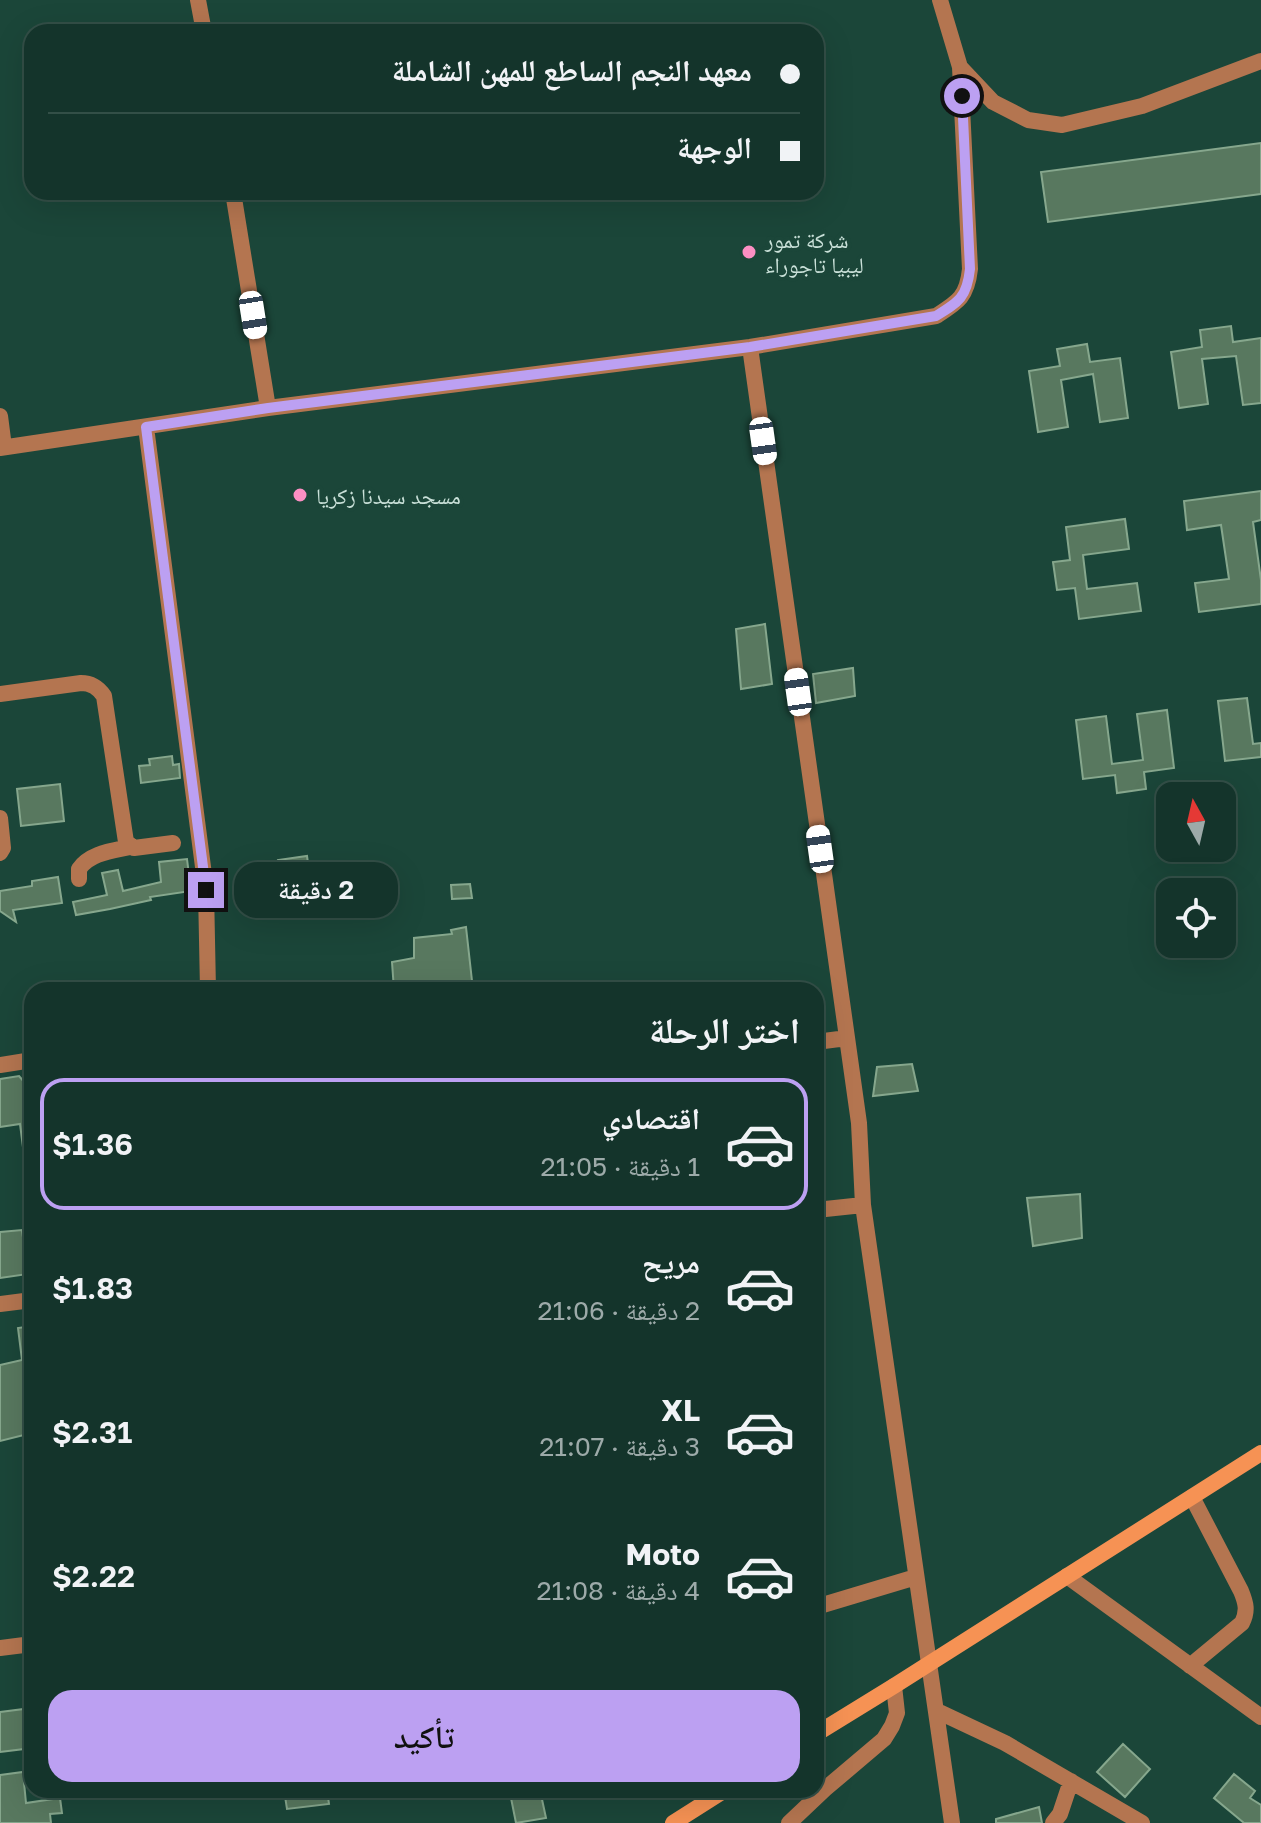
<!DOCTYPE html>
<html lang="ar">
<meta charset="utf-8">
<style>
:root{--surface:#14342b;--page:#213f37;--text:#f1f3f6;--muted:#9daaa9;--line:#334f47;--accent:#bca0f2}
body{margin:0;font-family:"Golos Text","Noto Naskh Arabic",sans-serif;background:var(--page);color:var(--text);direction:rtl;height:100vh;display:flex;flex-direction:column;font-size:30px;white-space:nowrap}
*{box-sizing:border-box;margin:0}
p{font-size:26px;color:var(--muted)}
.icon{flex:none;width:44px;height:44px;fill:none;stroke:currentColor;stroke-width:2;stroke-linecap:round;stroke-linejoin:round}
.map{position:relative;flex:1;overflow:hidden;direction:ltr}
.details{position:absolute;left:24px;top:982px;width:800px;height:816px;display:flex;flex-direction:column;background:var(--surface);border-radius:24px;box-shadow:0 8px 32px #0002,0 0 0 2px var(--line);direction:rtl}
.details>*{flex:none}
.guide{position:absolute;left:24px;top:24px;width:800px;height:176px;border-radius:24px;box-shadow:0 8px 32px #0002,0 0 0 2px var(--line);direction:rtl;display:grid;align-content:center;height:176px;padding:0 24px;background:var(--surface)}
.needle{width:52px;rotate:352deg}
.controls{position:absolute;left:1156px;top:782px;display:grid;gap:16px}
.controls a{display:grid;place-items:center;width:80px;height:80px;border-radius:16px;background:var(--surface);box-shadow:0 8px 32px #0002,0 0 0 2px var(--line);font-size:40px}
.end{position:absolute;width:36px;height:36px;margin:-18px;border:10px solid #bca0f2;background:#111;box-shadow:0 0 0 4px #111}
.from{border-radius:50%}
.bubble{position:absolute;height:56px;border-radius:24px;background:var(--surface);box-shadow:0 8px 32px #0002,0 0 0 2px var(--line);font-size:26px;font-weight:600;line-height:56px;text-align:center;direction:rtl}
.car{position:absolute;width:24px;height:48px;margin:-24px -12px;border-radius:10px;box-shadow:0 0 6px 2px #0007;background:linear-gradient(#fff 24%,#345 0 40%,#fff 0 76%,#345 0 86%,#fff 0)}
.guide b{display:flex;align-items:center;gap:28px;height:76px;font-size:30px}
.guide b+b{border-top:2px solid var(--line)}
.guide i{width:20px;height:20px;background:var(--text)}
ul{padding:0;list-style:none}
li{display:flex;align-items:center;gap:24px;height:132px;margin:0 16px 12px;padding:0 8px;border:4px solid transparent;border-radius:24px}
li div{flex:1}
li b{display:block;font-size:30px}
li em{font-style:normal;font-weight:600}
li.active{border-color:var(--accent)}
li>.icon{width:72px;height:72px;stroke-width:1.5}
h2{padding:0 24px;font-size:36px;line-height:96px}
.primary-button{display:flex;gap:16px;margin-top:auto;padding:16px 24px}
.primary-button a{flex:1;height:92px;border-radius:24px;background:var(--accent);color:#111;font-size:32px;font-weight:600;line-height:92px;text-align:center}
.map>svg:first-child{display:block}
.building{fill:#58785f;stroke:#86a78d;stroke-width:2}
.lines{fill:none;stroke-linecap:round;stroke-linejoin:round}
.street{stroke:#b47550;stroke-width:16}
.secondary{stroke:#f69254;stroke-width:16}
.route{stroke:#bca0f2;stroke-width:10}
.poi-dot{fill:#fc8fc3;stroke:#1b4639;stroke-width:3}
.labels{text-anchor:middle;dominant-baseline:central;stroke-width:8;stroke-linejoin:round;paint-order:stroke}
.poi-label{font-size:22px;fill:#cae1d9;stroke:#1b4639;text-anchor:start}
</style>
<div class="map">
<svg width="1261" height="1823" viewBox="0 0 1261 1823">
<rect width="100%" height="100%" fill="#1b4639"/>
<!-- building -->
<path class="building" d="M1261,143V194L1048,222L1041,172Z
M1231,326L1233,342L1261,338V403L1243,405L1236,356L1202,359L1208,404L1179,408L1171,352L1202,347L1200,330Z
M1087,344L1090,362L1120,358L1128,418L1100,422L1093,374L1061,380L1068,427L1038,432L1029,371L1060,366L1057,349Z
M1261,491V520L1253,522L1261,580V604L1199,612L1195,583L1229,579L1221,525L1187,530L1184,501Z
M1125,519L1129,549L1083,555L1087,589L1137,583L1141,611L1079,619L1075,588L1057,590L1053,562L1070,560L1066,527Z
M765,624L772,684L741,689L736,629Z
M853,668L855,696L816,703L813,674Z
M1247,698L1253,744L1261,743V757L1225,761L1218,701Z
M1167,710L1174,768L1144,772L1146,789L1117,793L1115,775L1083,779L1076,720L1106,716L1112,764L1143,760L1137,714Z
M172,756L173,765L179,764L180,778L141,783L139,766L150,765L149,759Z
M60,784L64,821L21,826L17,789Z
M307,856L311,884L282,888L278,860Z
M187,859L191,891L150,897L151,900L110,909L76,915L73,902L107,895L102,873L118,870L123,891L161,882L159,862Z
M58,877L62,903L13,910L16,922L0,911V891L32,886V881Z
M470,884L472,898L452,899L451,885Z
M466,927L473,990H394L392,962L414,958V938L452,934L451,930Z
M912,1064L918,1091L873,1096L877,1067Z
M19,1076L31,1090L32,1155H24L20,1124L0,1127V1079Z
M1080,1194L1082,1238L1033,1246L1027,1198Z
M22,1230L28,1274L0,1278V1232Z
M32,1326V1433L0,1441V1365L22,1360L18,1328Z
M32,1708V1748L0,1752V1712Z
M1123,1744L1150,1769L1125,1797L1097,1772Z
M23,1772L26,1803L60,1798L62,1813L50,1814L51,1823H0V1775Z
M1234,1774L1255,1791L1250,1798L1261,1805V1823H1244L1214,1798Z
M284,1790H327L329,1804L287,1809Z
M526,1790H540L546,1818L516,1823L510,1793Z
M1039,1807L1042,1823H996V1819Z"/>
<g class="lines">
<!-- street -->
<path class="street" d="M198,0L204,32
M940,0L960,67L993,102L1028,120L1062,125L1142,106L1261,61
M233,192L268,408
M750,347L859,1123L863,1205L952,1823
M0,416L4,447
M146,427L206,890L208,990
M0,448L268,408L750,347L936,316C958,302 967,297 970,269L960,67
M0,694L81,683C91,683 98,687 104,696L126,842L134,848L173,843
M0,818L3,848L0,853
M79,879V869C90,853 112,851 130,847
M816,1042L847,1038
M0,1065L32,1060
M816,1210L863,1205
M0,1304L32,1300
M1067,1576L1261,1717
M816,1607L916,1577
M0,1648L32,1644
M1190,1666L1242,1623C1248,1611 1246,1603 1241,1591L1192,1497
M937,1711L1005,1743L1142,1823
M789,1823L825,1789L884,1739L892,1726L897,1713L894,1686
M1053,1823L1060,1814L1071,1781"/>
<!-- secondary -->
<path class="secondary" d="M816,1734L894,1686L1261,1453
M673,1823L725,1790"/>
</g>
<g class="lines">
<!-- route -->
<path class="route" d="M206,890L146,427L268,408L750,347L936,316C959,302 967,297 970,269L962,96"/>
</g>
<!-- markers -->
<g class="poi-dot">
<circle cx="749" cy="252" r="8"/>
<circle cx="300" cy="495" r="8"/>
</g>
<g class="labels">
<!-- poi labels -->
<g class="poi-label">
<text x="765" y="239">شركة تمور<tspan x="765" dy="25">ليبيا تاجوراء</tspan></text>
<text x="316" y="495">مسجد سيدنا زكريا</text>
</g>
</g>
</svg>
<div class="controls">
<a><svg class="needle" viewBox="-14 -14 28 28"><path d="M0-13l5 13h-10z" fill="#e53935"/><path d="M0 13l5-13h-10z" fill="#9daaa9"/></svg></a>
<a><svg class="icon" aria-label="locate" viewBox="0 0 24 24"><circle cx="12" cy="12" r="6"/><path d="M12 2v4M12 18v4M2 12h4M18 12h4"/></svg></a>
</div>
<i class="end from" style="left:962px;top:96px"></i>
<i class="end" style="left:206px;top:890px"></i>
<div class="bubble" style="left:234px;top:862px;width:164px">2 دقيقة</div>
<i class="car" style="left:253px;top:315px;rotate:171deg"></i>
<i class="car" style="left:763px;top:441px;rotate:172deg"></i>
<i class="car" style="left:798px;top:692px;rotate:352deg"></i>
<i class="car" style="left:820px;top:849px;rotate:352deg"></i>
<div class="guide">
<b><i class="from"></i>معهد النجم الساطع للمهن الشاملة</b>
<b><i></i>الوجهة</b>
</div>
<section class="details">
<h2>اختر الرحلة</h2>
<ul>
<li class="active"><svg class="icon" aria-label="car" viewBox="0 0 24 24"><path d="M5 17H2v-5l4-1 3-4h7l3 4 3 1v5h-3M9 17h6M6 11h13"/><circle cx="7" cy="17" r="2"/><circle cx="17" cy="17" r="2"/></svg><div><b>اقتصادي</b><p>1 دقيقة · 21:05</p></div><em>$1.36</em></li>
<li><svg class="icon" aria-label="car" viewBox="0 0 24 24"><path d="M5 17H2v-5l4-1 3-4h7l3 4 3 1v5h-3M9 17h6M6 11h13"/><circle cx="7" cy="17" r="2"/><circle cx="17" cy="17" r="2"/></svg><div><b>مريح</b><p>2 دقيقة · 21:06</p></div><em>$1.83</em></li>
<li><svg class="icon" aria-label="car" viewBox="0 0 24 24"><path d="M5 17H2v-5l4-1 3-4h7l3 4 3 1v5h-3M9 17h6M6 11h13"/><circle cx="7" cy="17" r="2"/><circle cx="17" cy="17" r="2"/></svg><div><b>XL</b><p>3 دقيقة · 21:07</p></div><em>$2.31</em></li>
<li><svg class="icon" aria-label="car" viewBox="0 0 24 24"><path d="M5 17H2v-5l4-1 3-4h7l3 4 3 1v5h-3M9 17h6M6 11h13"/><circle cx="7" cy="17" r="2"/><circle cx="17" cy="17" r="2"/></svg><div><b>Moto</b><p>4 دقيقة · 21:08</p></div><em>$2.22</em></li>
</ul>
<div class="primary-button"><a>تأكيد</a></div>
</section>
</div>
